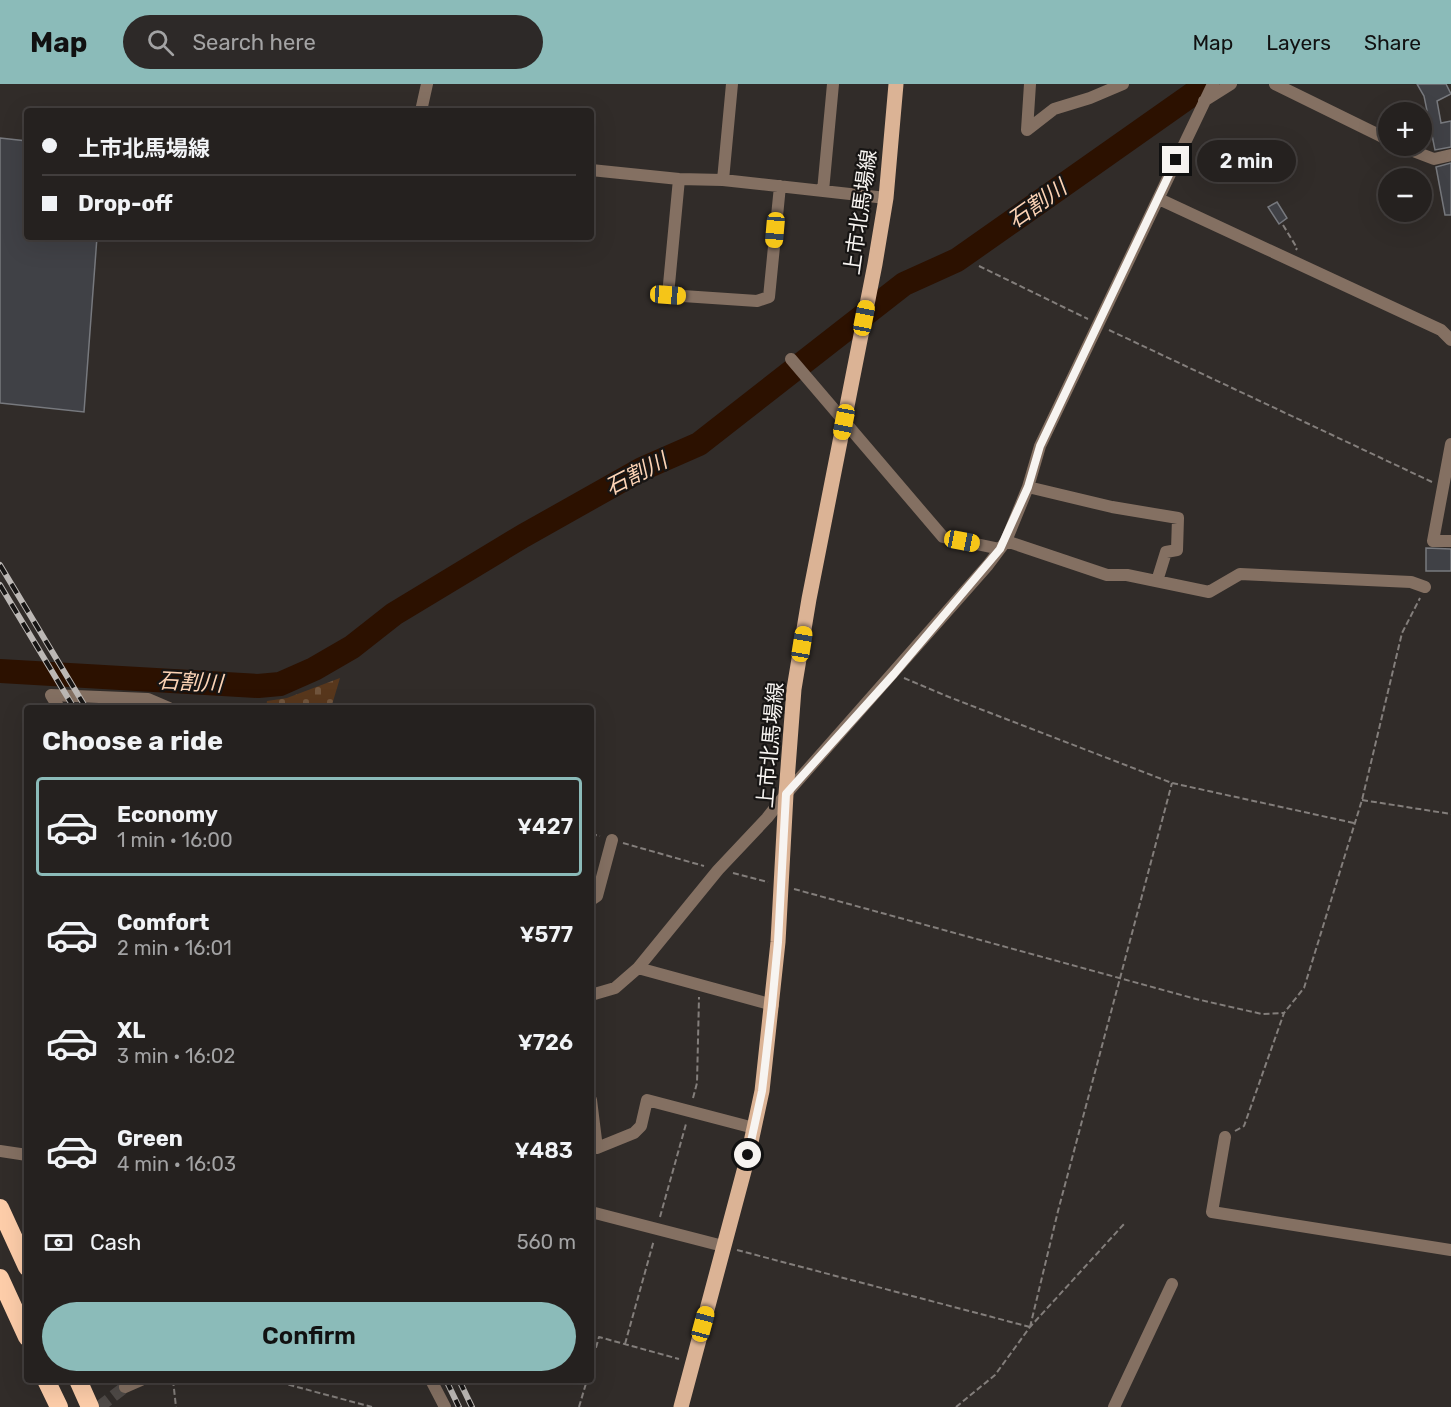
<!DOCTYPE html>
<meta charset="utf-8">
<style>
:root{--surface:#25211f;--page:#2d2928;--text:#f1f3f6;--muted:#a3a3a4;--line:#423e3d;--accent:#8bbbb9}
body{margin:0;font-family:Rubik,"Noto Sans JP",sans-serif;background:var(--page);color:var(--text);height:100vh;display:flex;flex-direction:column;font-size:22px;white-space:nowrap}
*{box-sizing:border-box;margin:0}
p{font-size:20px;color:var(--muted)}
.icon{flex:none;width:33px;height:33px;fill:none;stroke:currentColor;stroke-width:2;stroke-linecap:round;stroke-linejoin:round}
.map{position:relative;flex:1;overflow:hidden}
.panel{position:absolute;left:24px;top:621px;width:570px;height:678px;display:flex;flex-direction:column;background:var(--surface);border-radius:6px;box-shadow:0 6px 24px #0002,0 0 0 2px var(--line)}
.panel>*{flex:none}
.top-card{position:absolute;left:24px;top:24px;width:570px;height:132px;border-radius:6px;box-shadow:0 6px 24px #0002,0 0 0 2px var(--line);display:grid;align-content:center;height:132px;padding:0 18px;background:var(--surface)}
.tools{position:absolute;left:1378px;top:18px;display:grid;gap:12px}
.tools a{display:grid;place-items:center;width:54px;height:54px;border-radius:50%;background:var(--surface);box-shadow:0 6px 24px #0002,0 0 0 2px var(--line);font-size:30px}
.end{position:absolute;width:27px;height:27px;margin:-14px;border:8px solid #f7f4f1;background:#111;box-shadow:0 0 0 3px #111}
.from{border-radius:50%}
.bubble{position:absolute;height:42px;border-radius:21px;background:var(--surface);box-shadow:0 6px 24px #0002,0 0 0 2px var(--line);font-size:20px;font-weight:600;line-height:42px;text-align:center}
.car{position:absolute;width:18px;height:36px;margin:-18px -9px;border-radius:8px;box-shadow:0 0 4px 2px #0007;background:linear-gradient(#f5c518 24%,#345 0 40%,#f5c518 0 76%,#345 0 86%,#f5c518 0)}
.top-card b{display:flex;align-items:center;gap:21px;height:57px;font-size:22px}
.top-card b+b{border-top:2px solid var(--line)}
.top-card i{width:15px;height:15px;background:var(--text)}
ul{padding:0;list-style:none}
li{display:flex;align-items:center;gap:18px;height:99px;margin:0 12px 9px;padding:0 6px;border:3px solid transparent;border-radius:6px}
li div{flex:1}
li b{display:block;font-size:22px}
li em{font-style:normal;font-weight:600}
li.on{border-color:var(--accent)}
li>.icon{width:54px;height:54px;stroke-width:1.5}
h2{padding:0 18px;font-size:27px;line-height:72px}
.pay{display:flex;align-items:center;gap:15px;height:66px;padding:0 18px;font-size:22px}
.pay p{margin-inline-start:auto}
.cta{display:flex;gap:12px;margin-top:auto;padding:12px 18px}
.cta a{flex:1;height:69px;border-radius:36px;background:var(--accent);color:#111;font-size:24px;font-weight:600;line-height:69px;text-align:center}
header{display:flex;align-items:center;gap:36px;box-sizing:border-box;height:84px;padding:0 30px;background:var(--accent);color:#111}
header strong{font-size:28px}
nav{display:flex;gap:33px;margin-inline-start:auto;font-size:21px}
.search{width:420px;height:54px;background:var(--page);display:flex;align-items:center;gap:15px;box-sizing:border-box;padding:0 21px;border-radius:33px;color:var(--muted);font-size:22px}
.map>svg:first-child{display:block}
.cemetery{fill:url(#cemetery-stones)}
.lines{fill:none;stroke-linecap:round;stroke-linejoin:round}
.river{stroke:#2c1100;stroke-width:24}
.building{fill:#404146;stroke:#77797e;stroke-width:1.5}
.street-tunnel{stroke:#4f4a47;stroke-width:12;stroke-dasharray:12 6;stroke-linecap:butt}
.path{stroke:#837e7b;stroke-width:2;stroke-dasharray:6 3;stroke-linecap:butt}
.street{stroke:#847062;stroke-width:12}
.primary{stroke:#dbb395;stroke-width:15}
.highway{stroke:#fdcda9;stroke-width:18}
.rail-casing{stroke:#bcb8b5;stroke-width:6}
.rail{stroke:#171514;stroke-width:4;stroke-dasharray:11;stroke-linecap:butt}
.route{stroke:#f7f4f1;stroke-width:8}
.labels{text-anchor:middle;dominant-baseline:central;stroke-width:4.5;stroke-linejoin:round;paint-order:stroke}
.street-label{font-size:21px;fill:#f7f4f1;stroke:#171514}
.water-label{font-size:22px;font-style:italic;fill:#fcd3b5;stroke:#171514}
</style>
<header>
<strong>Map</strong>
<div class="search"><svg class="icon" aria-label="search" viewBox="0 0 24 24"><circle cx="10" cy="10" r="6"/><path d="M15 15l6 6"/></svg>Search here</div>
<nav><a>Map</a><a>Layers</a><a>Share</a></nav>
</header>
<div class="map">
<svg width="1451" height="1323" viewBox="0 0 1451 1323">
<defs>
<pattern id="cemetery-stones" width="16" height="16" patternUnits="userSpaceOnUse" patternTransform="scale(1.5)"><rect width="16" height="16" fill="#58371c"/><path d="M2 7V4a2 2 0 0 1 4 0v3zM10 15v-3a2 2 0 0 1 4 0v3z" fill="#71553d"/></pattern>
</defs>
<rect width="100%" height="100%" fill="#312c29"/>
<!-- cemetery -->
<path class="cemetery" d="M340,594L331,624H266L267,617L287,614Z"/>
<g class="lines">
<!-- river -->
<path class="river" d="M0,587L258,602L280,600L314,585L352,563L394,530L523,452L642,385L699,360L904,200L957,176L1207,0"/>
</g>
<!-- building -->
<path class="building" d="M1417,0H1446L1451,10L1437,17L1441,39L1451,37V63L1435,66L1424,12Z
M0,54L27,57V153H97L84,328L0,319Z
M1451,79V131H1445L1436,83Z
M1277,118L1287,134L1279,140L1268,123Z
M1426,464L1451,465V487H1426Z"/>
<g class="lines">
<!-- street-tunnel -->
<path class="street-tunnel" d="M99,1323L125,1303"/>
<!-- path -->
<path class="path" d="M1283,141L1297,164L1296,166
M979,182L1088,235
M1109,246L1432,398
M904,594L949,613L1172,699L1354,739
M1362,716L1451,730
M591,750L600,752
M623,759L704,782
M733,789L768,798
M794,805L1196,915L1262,930L1284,929
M693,1014L697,999L699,913
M1235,1047L1244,1042L1284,929L1304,904L1362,716L1402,549L1420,514
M660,1133L686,1040
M737,1166L1030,1243
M1030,1243L1058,1127L1172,699
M625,1260L654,1156
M591,1281L599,1253L679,1275
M173,1296L176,1323
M271,1296L372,1323
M579,1323L587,1296
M956,1323L995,1291L1030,1243L1124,1140"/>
<!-- street -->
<path class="street" d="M1030,0L1027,46L1054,25L1090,14L1123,0
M1275,0L1389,56
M1204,17L1231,0
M421,27L427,0
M1400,62L1434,75L1451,71
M591,86L679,95L723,96L886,114
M679,95L668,211L757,217L769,213L780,102
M723,96L732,0
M823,107L833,0
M1159,115L1441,246L1451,256
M791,275L943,453L1000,465
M1451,360L1433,457H1451
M1028,403L1112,423L1178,434L1177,466L1166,468L1157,497
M1006,457L1107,491H1127L1209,508L1240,490L1411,498L1425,503
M59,624L51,611L148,615L169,624
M591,816L597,812L612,756
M638,884L773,921
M591,911L615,904L638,884L718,786L767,734L786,710L988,481L1006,457L1028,403L1040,362L1213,0
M591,1016L597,1064L634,1049L641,1042L647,1016L754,1044
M1225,1053L1212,1128L1451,1166
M0,1067L27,1071
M591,1128L723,1162
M431,1296L445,1323
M125,1303L141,1296
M1114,1323L1172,1200"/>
<!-- primary -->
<path class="primary" d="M681,1323L748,1072L762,1007L778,858L786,710L794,605L809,515L875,180L886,114L896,0"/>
<!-- highway -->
<path class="highway" d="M0,1124L27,1183
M0,1194L27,1253
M46,1296L59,1323
M78,1296L90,1323"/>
<defs>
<path id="rail" d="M0,481L86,624
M0,501L74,624
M446,1296L459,1323
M459,1296L472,1323"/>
</defs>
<!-- rail casing -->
<use href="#rail" class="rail-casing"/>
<!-- rail -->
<use href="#rail" class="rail"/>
</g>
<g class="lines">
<!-- route -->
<path class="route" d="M748,1071L762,1007L772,921L778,858L786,710L894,590L1000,465L1028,403L1040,362L1176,76"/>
</g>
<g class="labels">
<!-- street labels -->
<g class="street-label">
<text transform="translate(860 128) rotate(-82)">上市北馬場線</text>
<text transform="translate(770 661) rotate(-85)">上市北馬場線</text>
</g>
<!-- water labels -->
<g class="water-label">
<text transform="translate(1037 120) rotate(-35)">石割川</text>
<text transform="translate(636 390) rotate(-27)">石割川</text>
<text transform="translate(190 598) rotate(3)">石割川</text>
</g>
</g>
</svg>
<div class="tools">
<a>+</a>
<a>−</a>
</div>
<i class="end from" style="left:748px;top:1071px"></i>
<i class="end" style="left:1176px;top:76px"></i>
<div class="bubble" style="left:1197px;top:56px;width:99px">2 min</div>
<i class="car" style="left:775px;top:146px;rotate:185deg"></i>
<i class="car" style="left:668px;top:211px;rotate:94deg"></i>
<i class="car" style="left:864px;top:234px;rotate:11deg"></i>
<i class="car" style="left:844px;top:338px;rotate:191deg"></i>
<i class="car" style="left:962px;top:457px;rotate:101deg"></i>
<i class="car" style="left:802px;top:560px;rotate:9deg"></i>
<i class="car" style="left:703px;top:1240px;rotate:15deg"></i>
<div class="top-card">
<b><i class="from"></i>上市北馬場線</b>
<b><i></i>Drop-off</b>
</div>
<section class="panel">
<h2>Choose a ride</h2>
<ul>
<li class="on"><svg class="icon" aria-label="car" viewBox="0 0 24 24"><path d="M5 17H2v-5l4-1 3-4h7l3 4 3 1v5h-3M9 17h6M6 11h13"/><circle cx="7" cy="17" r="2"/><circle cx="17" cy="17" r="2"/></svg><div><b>Economy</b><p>1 min · 16:00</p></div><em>¥427</em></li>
<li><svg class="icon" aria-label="car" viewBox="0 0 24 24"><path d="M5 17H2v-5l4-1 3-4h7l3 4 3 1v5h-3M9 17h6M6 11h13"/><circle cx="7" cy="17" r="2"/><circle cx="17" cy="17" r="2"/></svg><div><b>Comfort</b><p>2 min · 16:01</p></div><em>¥577</em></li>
<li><svg class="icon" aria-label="car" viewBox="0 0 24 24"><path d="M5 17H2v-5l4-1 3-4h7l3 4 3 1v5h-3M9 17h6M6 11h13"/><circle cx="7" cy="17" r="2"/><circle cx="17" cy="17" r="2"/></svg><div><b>XL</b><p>3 min · 16:02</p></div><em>¥726</em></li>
<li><svg class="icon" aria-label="car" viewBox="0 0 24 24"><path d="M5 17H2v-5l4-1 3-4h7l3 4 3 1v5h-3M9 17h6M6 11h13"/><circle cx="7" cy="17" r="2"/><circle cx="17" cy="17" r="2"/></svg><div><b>Green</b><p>4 min · 16:03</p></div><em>¥483</em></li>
</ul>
<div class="pay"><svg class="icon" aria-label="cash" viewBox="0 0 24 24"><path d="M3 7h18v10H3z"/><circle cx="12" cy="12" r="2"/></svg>Cash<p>560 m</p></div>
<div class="cta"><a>Confirm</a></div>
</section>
</div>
